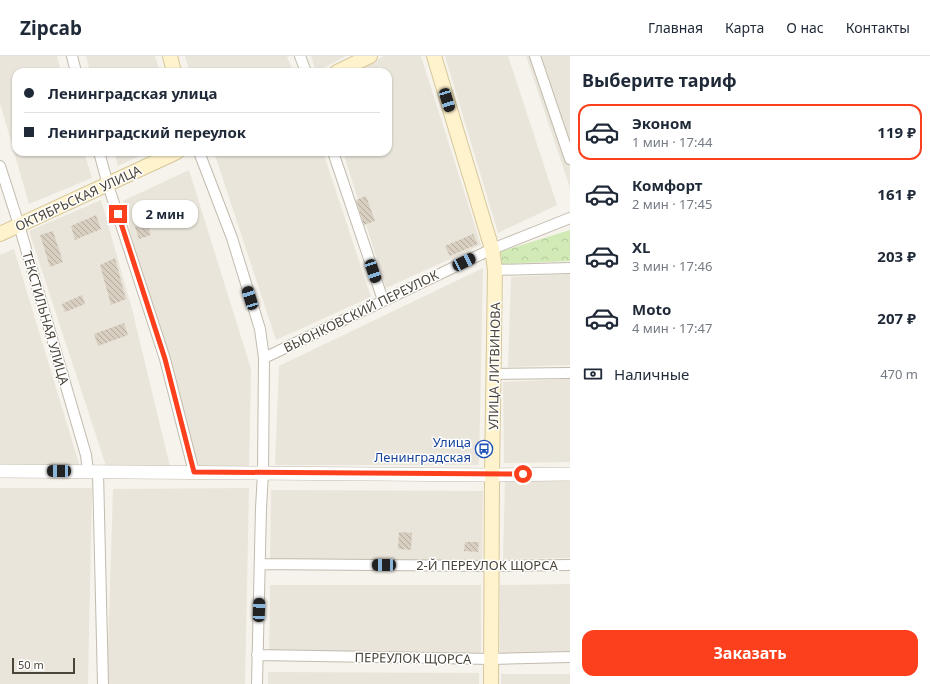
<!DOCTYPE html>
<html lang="ru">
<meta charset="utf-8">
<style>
:root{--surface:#fff;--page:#f2f2f3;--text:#1f2937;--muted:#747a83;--line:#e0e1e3;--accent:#fc3f1d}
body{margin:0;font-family:"Noto Sans",sans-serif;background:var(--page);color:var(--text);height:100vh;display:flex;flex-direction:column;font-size:15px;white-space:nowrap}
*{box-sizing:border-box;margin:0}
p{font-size:13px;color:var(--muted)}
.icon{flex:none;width:22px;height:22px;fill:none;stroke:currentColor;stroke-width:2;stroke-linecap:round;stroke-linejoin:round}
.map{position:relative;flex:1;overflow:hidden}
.details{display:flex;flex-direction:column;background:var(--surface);width:360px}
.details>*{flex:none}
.top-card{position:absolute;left:12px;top:12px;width:380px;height:88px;border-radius:12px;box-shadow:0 1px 3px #0004;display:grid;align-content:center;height:88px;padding:0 12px;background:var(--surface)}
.scale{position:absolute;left:12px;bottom:10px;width:63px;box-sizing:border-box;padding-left:4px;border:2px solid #4b4439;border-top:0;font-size:11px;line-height:14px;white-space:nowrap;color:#4b4439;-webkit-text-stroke:3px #fff;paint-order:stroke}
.end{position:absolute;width:18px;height:18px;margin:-9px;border:5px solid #fc3f1d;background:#fff;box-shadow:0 0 0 2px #fff}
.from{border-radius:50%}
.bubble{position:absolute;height:28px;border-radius:12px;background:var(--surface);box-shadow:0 1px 3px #0004;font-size:13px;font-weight:700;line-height:28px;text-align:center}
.car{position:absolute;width:12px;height:24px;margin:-12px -6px;border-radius:5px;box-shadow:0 0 3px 1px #0007;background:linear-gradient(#222 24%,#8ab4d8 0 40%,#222 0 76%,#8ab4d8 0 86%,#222 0)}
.top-card b{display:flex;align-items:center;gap:14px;height:38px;font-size:15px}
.top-card b+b{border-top:1px solid var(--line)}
.top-card i{width:10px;height:10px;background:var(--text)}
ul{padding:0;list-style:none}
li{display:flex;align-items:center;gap:12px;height:56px;margin:0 8px 6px;padding:0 4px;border:2px solid transparent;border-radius:12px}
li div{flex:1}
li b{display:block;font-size:15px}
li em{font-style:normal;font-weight:700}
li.active{border-color:var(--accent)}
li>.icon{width:36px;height:36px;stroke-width:1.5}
h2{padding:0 12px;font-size:18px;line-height:48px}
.pay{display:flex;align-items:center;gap:10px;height:44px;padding:0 12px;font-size:15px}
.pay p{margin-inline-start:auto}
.cta{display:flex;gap:8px;margin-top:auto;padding:8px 12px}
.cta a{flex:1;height:46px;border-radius:12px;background:var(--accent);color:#fff;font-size:16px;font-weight:700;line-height:46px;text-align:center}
header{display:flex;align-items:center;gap:24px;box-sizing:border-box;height:56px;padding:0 20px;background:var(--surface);border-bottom:1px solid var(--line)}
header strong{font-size:19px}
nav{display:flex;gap:22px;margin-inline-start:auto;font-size:14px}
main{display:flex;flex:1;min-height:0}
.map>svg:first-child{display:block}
.residential{fill:#eae5da}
.forest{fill:url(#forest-crowns)}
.building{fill:url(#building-back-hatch)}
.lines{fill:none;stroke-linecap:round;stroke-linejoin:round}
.minor-casing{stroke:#c2bbae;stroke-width:12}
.tertiary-casing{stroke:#c2bbae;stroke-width:14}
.secondary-casing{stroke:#d6c79b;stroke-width:16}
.minor{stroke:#fff;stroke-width:10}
.tertiary{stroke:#fff;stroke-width:13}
.secondary{stroke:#fff3cd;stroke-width:14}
.route{stroke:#fc3f1d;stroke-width:5}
.labels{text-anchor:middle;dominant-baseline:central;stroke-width:3;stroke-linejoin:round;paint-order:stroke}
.street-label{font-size:13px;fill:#4b4439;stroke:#fff}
.transit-label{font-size:13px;fill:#164399;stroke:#fff;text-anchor:end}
</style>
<header>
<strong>Zipcab</strong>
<nav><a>Главная</a><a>Карта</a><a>О нас</a><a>Контакты</a></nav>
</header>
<main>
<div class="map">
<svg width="570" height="628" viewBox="0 0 570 628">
<defs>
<pattern id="forest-crowns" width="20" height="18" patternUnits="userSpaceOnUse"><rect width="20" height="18" fill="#d2eab5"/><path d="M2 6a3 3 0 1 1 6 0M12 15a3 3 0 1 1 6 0" fill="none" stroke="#b6ca9c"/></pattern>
<pattern id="building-back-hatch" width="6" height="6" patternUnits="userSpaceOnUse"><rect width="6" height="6" fill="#d8cfc1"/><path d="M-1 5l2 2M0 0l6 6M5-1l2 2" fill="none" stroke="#b1aa9e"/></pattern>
</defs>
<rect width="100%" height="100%" fill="#f6f3ec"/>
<!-- residential -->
<path class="residential" d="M0,0H57L61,16H16V96H84L92,122L29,148L0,47Z
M86,0H155L160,16H90Z
M185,0H287L293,16H190Z
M311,0H346L316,16Z
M384,0H421L481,189L386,232L343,96H388V16H352Z
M445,0H508L557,149L498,177Z
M526,0H570V132Z
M114,96H148L118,110Z
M214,96H323L371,241L276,284Z
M189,114L251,313L249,414L186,410L123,145Z
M101,144L132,253L172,419H109L29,175Z
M14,193L80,411L0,408V199Z
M483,212L479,409H275L279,310Z
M570,218V309L508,311L511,221Z
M570,323V406L504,407L503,326Z
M570,423V502L503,503L505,424Z
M0,432H92L88,628H0Z
M249,432L245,628H107L113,433Z
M271,434L483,435L482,508H270Z
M570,528V596L500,598V529Z
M270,529H481V603L269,602Z
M268,616L479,617V628H268Z
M501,618H570V628H501Z"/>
<!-- forest -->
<path class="forest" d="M570,174V205L501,208L499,196Z"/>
<!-- building -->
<path class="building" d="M366,140L375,165L364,169L356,144Z
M96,159L101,173L75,184L71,170Z
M147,167L151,179L139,183L135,171Z
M53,175L63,206L50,211L40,179Z
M473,178L478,188L450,200L445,190Z
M115,202L126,243L111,249L100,209Z
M82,239L85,248L65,256L62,248Z
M124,267L128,279L98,290L94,278Z
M399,476L412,477L411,494L398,493Z
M465,486H479L478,496L464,495Z"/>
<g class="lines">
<defs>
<path id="minor" d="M72,0L76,16
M300,0L306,16
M535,0L570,103
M99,96L108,129L165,303L194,416
M199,96L232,182L260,273L264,302L263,417L261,452L257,628
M333,96L383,244
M0,110L19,169L86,399L88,415
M495,214L570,212
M264,302L492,193L570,162
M494,318L570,317
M98,416L103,628
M260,508L492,510L570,509
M257,599L492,603L570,601"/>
<path id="tertiary" d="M0,415L492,419L570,418"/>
<path id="secondary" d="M170,0L174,16
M434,0L492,193L495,214L492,419L491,628
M337,16L370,0
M0,178L177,96"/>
</defs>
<!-- minor casing -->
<use href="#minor" class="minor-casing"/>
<!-- tertiary casing -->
<use href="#tertiary" class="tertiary-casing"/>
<!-- secondary casing -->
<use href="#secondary" class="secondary-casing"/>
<!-- minor -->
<use href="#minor" class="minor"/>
<!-- tertiary -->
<use href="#tertiary" class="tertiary"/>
<!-- secondary -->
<use href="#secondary" class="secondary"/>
</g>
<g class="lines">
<!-- route -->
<path class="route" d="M118,158L165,303L194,416L523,418"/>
</g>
<!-- icons -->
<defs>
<symbol id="bus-ring" viewBox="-11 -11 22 22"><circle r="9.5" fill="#fff" stroke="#1a4fb4" stroke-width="1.5"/><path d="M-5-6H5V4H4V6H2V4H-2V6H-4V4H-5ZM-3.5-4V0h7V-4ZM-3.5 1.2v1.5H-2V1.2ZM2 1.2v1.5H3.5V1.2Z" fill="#1a4fb4"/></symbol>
</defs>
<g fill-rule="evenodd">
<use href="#bus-ring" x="474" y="383" width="20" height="20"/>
</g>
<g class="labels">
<!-- street labels -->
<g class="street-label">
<text transform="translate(78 142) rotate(-25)">ОКТЯБРЬСКАЯ УЛИЦА</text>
<text transform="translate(361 255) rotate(-26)">ВЬЮНКОВСКИЙ ПЕРЕУЛОК</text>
<text transform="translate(46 262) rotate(74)">ТЕКСТИЛЬНАЯ УЛИЦА</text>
<text transform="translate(494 310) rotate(-89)">УЛИЦА ЛИТВИНОВА</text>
<text x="487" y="509">2-Й ПЕРЕУЛОК ЩОРСА</text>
<text transform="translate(413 602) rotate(1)">ПЕРЕУЛОК ЩОРСА</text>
</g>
<!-- transit labels -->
<g class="transit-label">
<text x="471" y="386">Улица<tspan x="471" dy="15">Ленинградская</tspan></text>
</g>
</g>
</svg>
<div class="scale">50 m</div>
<i class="end from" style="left:523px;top:418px"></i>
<i class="end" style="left:118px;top:158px"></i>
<div class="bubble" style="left:132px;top:144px;width:66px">2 мин</div>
<i class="car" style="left:447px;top:44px;rotate:163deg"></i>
<i class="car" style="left:464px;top:206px;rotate:64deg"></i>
<i class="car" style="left:373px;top:215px;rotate:161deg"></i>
<i class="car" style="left:250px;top:242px;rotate:343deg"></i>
<i class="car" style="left:59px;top:415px;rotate:270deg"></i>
<i class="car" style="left:384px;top:509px;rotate:270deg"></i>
<i class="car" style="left:259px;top:554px;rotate:2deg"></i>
<div class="top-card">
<b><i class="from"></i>Ленинградская улица</b>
<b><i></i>Ленинградский переулок</b>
</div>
</div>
<section class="details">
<h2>Выберите тариф</h2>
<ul>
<li class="active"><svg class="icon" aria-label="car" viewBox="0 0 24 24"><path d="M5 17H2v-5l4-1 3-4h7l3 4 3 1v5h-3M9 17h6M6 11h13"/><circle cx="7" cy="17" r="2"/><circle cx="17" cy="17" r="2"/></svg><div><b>Эконом</b><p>1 мин · 17:44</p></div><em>119 ₽</em></li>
<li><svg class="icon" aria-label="car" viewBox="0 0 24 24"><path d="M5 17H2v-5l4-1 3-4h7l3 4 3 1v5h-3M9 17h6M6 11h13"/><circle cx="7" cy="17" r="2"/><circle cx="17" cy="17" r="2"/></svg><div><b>Комфорт</b><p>2 мин · 17:45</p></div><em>161 ₽</em></li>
<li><svg class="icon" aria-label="car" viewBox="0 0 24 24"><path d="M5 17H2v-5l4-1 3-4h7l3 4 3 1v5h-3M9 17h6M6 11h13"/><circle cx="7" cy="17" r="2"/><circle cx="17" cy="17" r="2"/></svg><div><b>XL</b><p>3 мин · 17:46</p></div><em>203 ₽</em></li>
<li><svg class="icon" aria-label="car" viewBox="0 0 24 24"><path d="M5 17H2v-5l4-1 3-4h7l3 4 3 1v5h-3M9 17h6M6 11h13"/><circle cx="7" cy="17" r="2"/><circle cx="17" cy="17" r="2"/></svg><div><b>Moto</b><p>4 мин · 17:47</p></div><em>207 ₽</em></li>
</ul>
<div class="pay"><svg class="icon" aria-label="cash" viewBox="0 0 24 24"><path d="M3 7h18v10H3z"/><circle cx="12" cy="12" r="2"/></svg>Наличные<p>470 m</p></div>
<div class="cta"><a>Заказать</a></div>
</section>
</main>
